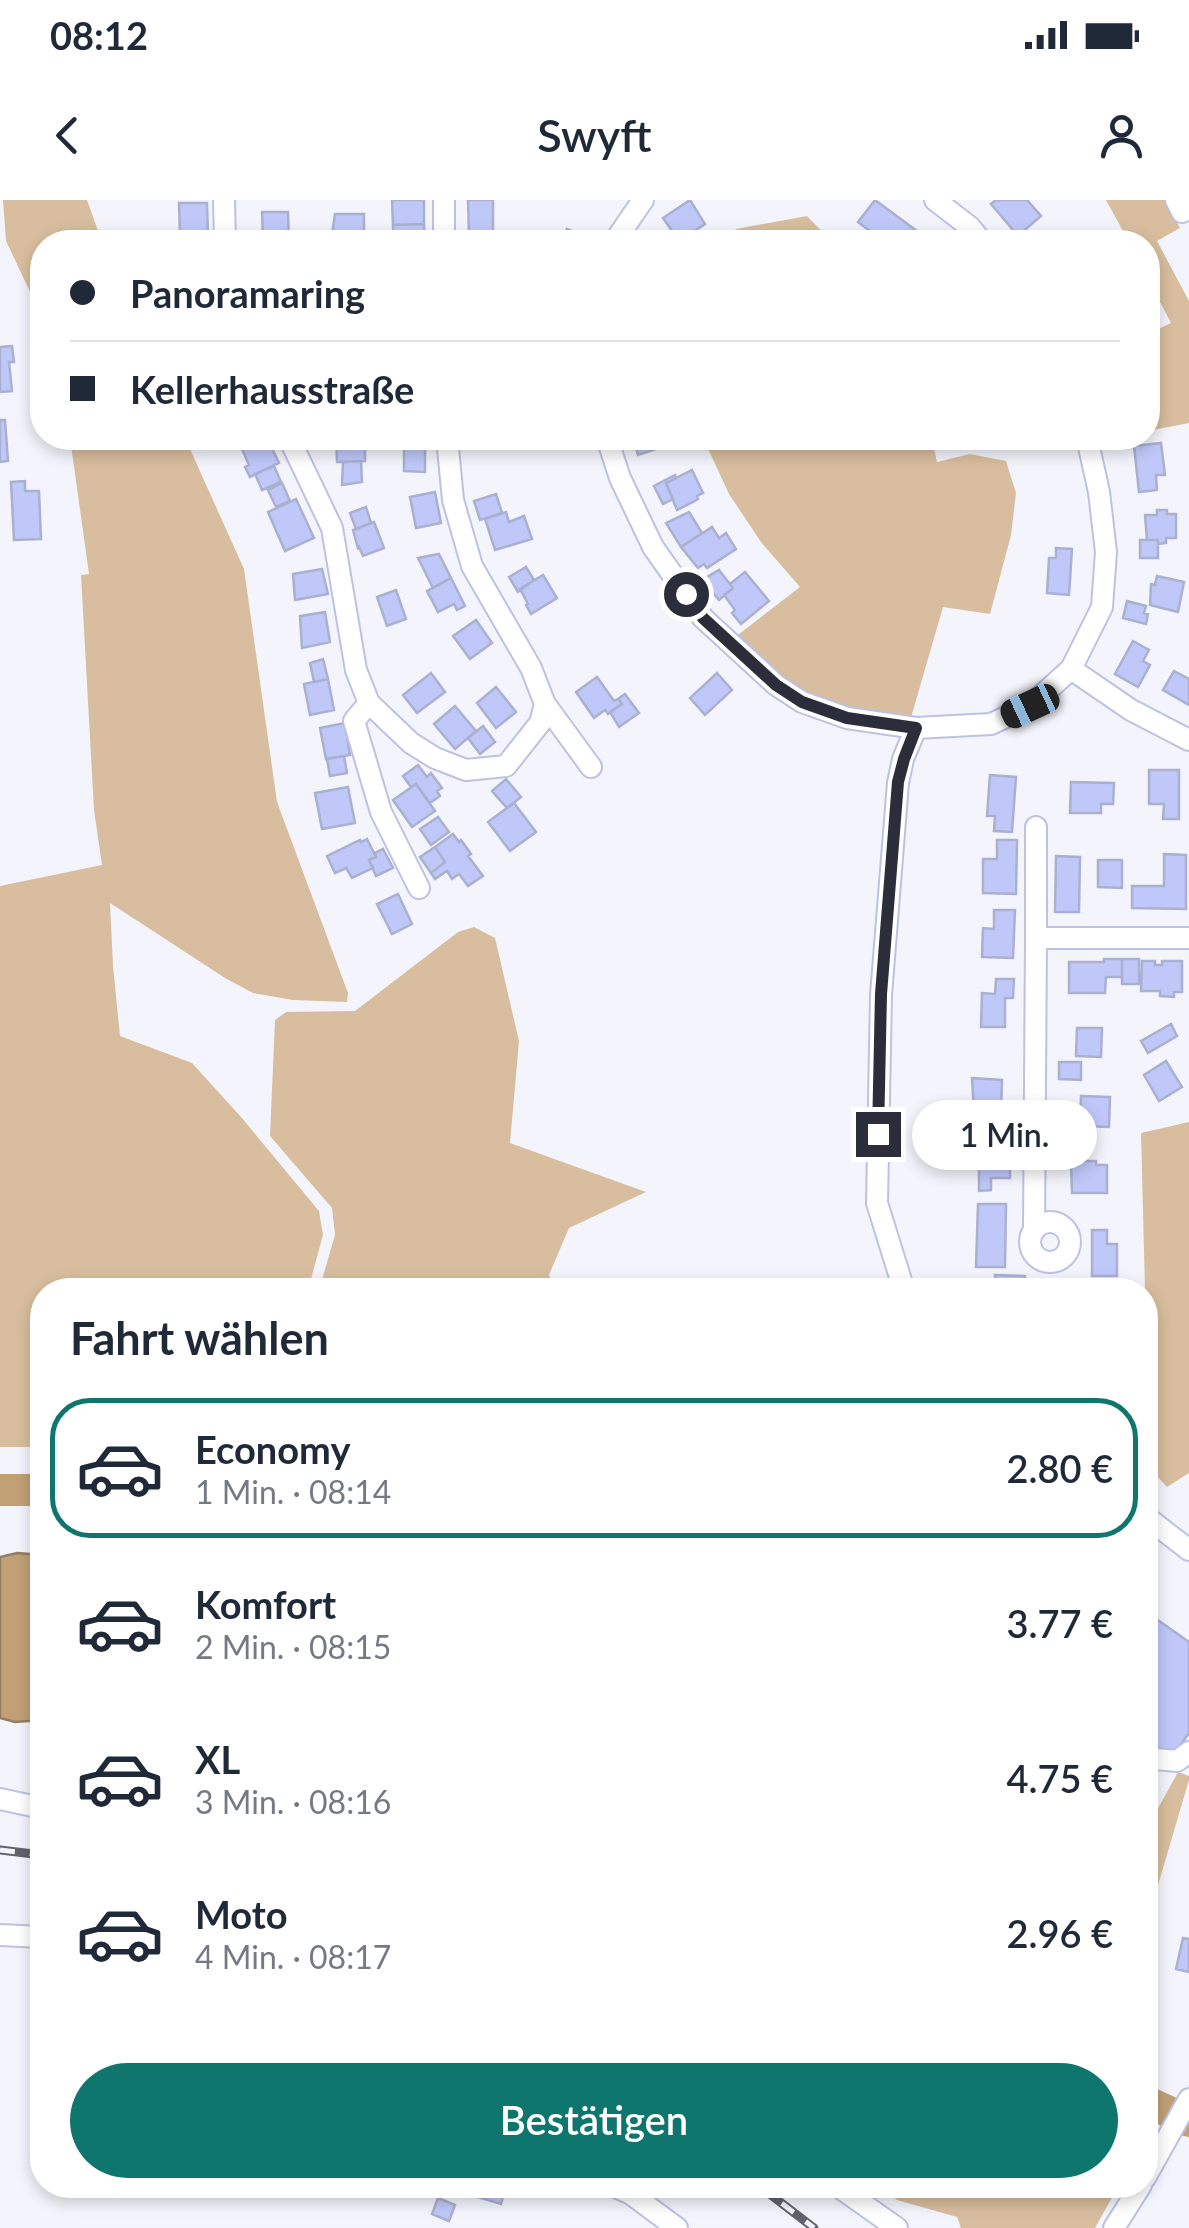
<!DOCTYPE html>
<html lang="de">
<meta charset="utf-8">
<style>
:root{--surface:#fff;--page:#f6f6f7;--text:#1f2937;--muted:#747a83;--line:#e0e1e3;--accent:#0f766e}
body{margin:0;font-family:Lato,sans-serif;background:var(--page);color:var(--text);height:100vh;display:flex;flex-direction:column;font-size:38px;white-space:nowrap}
*{box-sizing:border-box;margin:0}
p{font-size:32px;color:var(--muted)}
.icon{flex:none;width:55px;height:55px;fill:none;stroke:currentColor;stroke-width:2;stroke-linecap:round;stroke-linejoin:round}
.map{position:relative;flex:1;overflow:hidden}
.panel{position:absolute;left:30px;top:1078px;width:1128px;height:920px;display:flex;flex-direction:column;background:var(--surface);border-radius:40px;box-shadow:0 5px 15px #0003}
.panel>*{flex:none}
.banner{position:absolute;left:30px;top:30px;width:1130px;height:220px;border-radius:40px;box-shadow:0 5px 15px #0003;display:grid;align-content:center;height:220px;padding:0 40px;background:var(--surface)}
.end{position:absolute;width:45px;height:45px;margin:-22px;border:12px solid #2b2d3a;background:#fff;box-shadow:0 0 0 5px #fff}
.from{border-radius:50%}
.bubble{position:absolute;height:70px;border-radius:35px;background:var(--surface);box-shadow:0 5px 15px #0003;font-size:32px;font-weight:600;line-height:70px;text-align:center}
.car{position:absolute;width:30px;height:60px;margin:-30px -15px;border-radius:12px;box-shadow:0 0 8px 2px #0007;background:linear-gradient(#222 24%,#8ab4d8 0 40%,#222 0 76%,#8ab4d8 0 86%,#222 0)}
.banner b{display:flex;align-items:center;gap:35px;height:95px;font-size:38px}
.banner b+b{border-top:2px solid var(--line)}
.banner i{width:25px;height:25px;background:var(--text)}
ul{padding:0;list-style:none}
li{display:flex;align-items:center;gap:30px;height:140px;margin:0 20px 15px;padding:0 20px;border:5px solid transparent;border-radius:40px}
li div{flex:1}
li b{display:block;font-size:38px}
li em{font-style:normal;font-weight:600}
li.current{border-color:var(--accent)}
li>.icon{width:90px;height:90px;stroke-width:1.5}
h2{padding:0 40px;font-size:45px;line-height:120px}
.action{display:flex;gap:20px;margin-top:auto;padding:20px 40px}
.action a{flex:1;height:115px;border-radius:60px;background:var(--accent);color:#fff;font-size:40px;font-weight:600;line-height:115px;text-align:center}
.status{display:flex;justify-content:space-between;align-items:center;height:70px;padding:0 50px;background:var(--surface);direction:ltr}
.status svg{height:28px;fill:currentColor}
header{display:flex;justify-content:space-between;align-items:center;height:130px;padding:0 40px;background:var(--surface);font-size:45px;font-weight:600}
.map>svg:first-child{display:block}
.green{fill:#d8be9e}
.water{fill:#c1a076;stroke:#947e64;stroke-width:2.5}
.lines{fill:none;stroke-linecap:round;stroke-linejoin:round}
.river{stroke:#c1a076;stroke-width:32}
.building{fill:#bfc8f9;stroke:#aab0d0;stroke-width:2.5}
.minor-casing{stroke:#bcc2e2;stroke-width:24}
.minor{stroke:#fff;stroke-width:20}
.rail-casing{stroke:#60626d;stroke-width:9}
.rail{stroke:#f4f5fc;stroke-width:5;stroke-dasharray:15;stroke-linecap:butt}
.route{stroke:#2b2d3a;stroke-width:12}
</style>
<div class="status"><b>08:12</b><svg viewBox="0 0 49 12"><path d="M0 12V9h3v3zM5 12V6h3v6zM10 12V3h3v9zM15 12V0h3v12zM26 1h20v11H26zM47 4h2v5h-2z"/></svg></div>
<header><svg class="icon" aria-label="back" viewBox="0 0 24 24"><path d="M15 5l-7 7 7 7"/></svg>Swyft<svg class="icon" aria-label="person" viewBox="0 0 24 24"><circle cx="12" cy="8" r="4"/><path d="M4 21q1-7 8-7t8 7"/></svg></header>
<div class="map">
<svg width="1189" height="2028" viewBox="0 0 1189 2028">
<rect width="100%" height="100%" fill="#f4f5fc"/>
<!-- green -->
<path class="green" d="M3,0H87L102,42H42V117L6,41Z
M1106,0H1165L1180,28L1157,41L1189,101V223L1148,231V134L1171,123L1148,79V42H1129Z
M807,16L832,42H725L736,29Z
M70,238H185L244,369L277,602L348,793L347,802L293,800L253,793L225,778L110,703L113,766L120,836L192,863L241,917L319,1011L323,1035L308,1090H42V1247H0V686L102,665L94,610L81,375L89,374Z
M703,238H932L937,262L970,254L1006,261L1016,293L1011,335L990,414L943,407L910,521C866,513 820,505 782,480C765,469 750,452 734,438L800,387L761,342L729,294Z
M474,727L495,738L519,841L510,943L646,992L569,1028L549,1075L553,1090H319L335,1035L332,1008L270,936L275,820L286,812L355,811L458,732Z
M1189,922V1273L1167,1287L1145,1263V1090L1141,933Z
M1178,1572L1189,1576V1580L1145,1729V1632Z
M876,1985H1119L1095,2028H961L957,2017L897,2000Z"/>
<!-- water -->
<path class="water" d="M17,1353L42,1355L41,1520L15,1522L0,1518V1357Z"/>
<g class="lines">
<!-- river -->
<path class="river" d="M0,1290H42
M1145,1901L1189,1921"/>
</g>
<!-- building -->
<path class="building" d="M392,0H424V24L393,25Z
M468,0H493V36L469,37Z
M690,0L705,24L679,41L663,18Z
M875,0L921,34L914,42H884L858,22Z
M996,0H1027L1041,16L1018,36L991,4Z
M179,3H207L208,36H180Z
M262,12H288L289,42H263Z
M335,14H364V42H335V34H332Z
M424,24L425,42H393V25Z
M567,29L594,40L593,42H562Z
M12,146L14,162H9L12,191L0,192V147Z
M0,220H5L8,261L0,262Z
M261,238H267L279,263L250,277L245,267L249,265L241,247Z
M336,238H365V261L337,262Z
M404,238H425V272L404,271Z
M633,238H659L662,247L638,255Z
M1161,243L1165,275H1156L1157,290L1139,292L1134,246Z
M361,261L362,282L342,285L343,262Z
M274,266L281,282L262,290L255,274Z
M692,270L703,293L697,296L698,299L693,302L677,310L666,283Z
M675,275L676,278L666,283L673,299L663,304L654,286Z
M25,281V291H39L41,339L14,340L11,282Z
M282,283L290,301L276,307L268,290Z
M435,292L441,323L416,328L410,297Z
M496,294L502,313L480,320L474,301Z
M296,299L314,338L285,351L268,312Z
M366,307L371,323L356,329L350,313Z
M1157,310H1167V314H1176V338H1166V343L1158,344V340H1147L1145,315H1157Z
M506,312L509,322L524,316L532,339L495,350L485,319Z
M689,312L702,333L681,347L666,323Z
M374,322L384,348L363,356L359,347L358,348L353,330Z
M712,327L719,338L726,333L736,349L707,368L704,364L698,368L681,347Z
M1140,340H1158V358H1140Z
M1056,348L1072,349L1069,395L1047,393L1049,358H1056Z
M439,354L451,378L433,388L418,358Z
M526,367L534,380L518,392L509,377Z
M322,369L328,394L295,400L293,374Z
M719,370L733,388L719,400L702,380Z
M745,372L769,401L741,424L732,413L735,410L724,395L733,388L730,384Z
M543,375L557,398L531,414L526,405L528,404L520,389Z
M1157,376L1184,382L1178,412L1150,405L1151,384L1155,385Z
M451,378L465,406L457,410L454,404L438,412L427,391Z
M396,390L406,419L387,426L377,397Z
M1127,401L1146,406L1144,413L1148,414L1146,424L1123,418Z
M325,412L330,442L302,448L300,416Z
M476,420L492,443L470,459L453,436Z
M1133,441L1149,450L1143,461L1150,465L1138,487L1115,474Z
M323,459L328,479L314,482L310,463Z
M1174,471L1189,479V505L1163,490Z
M431,473L445,492L417,513L403,495Z
M717,473L732,490L705,515L690,498Z
M597,477L614,501L618,499L622,504L608,514L605,510L594,518L576,492Z
M328,479L334,510L310,515L304,484Z
M496,487L516,512L496,528L477,503Z
M625,494L639,513L619,527L610,512L622,504L618,499Z
M455,506L476,531L455,549L434,524Z
M345,523L350,555L326,559L320,528Z
M483,526L495,542L480,554L468,538Z
M344,556L347,573L330,576L327,559Z
M418,565L427,577L431,573L442,588L437,591L440,596L430,603L416,584L411,587L403,576Z
M1149,570H1179V619H1163L1164,604H1149Z
M990,575L1016,577L1012,632L994,631L995,616H987Z
M506,579L521,597L507,608L492,591Z
M1071,582L1114,583L1113,604H1101V613H1070Z
M416,584L435,611L412,627L393,600Z
M348,587L355,623L322,629L315,593Z
M514,603L536,632L510,651L488,622Z
M438,617L449,632L431,645L420,629Z
M453,634L459,642L461,640L471,654L468,656L483,676L468,686L459,674L452,679L447,671L435,679L431,673L445,662L435,647Z
M367,639L376,657L369,660L373,668L352,678L346,668L335,673L327,656L360,640L361,642Z
M997,640H1017L1016,694L983,693V659H997Z
M435,647L445,662L431,673L420,657Z
M383,649L393,668L376,676L369,660L376,657L375,653Z
M1164,654L1186,655V709L1132,708V686H1164Z
M1056,656L1080,657L1079,712H1055Z
M1098,660H1122V688L1098,687Z
M398,694L412,724L392,734L377,704Z
M994,710H1015L1013,758L982,757L983,728L994,729Z
M1104,759H1122V777H1106L1105,793H1069V762H1104Z
M1122,759H1139V784H1122Z
M1142,761H1155V765H1162V761H1182V792H1174V797L1160,796V791H1141Z
M996,779H1014L1013,798H1005V827H981L982,793L995,794Z
M1171,824L1177,836L1148,853L1141,841Z
M1077,828H1102L1101,857L1076,856Z
M1166,861L1182,887L1159,901L1144,875Z
M1059,862H1081V880L1059,879Z
M972,878L1002,880L1001,911L1010,915L1004,923L990,914L974,912Z
M1081,896L1110,897L1109,927L1080,926Z
M1010,947V978H991V990L979,991V948Z
M1071,961H1096V965H1107V993H1072Z
M978,1004H1006L1005,1067H976Z
M1092,1030H1107V1044H1117V1076H1092Z
M995,1075L1025,1076V1082L1048,1083L1047,1090H995Z
M1145,1411L1189,1442V1533L1172,1557L1145,1538V1465L1154,1452L1145,1446Z
M1183,1738L1189,1739V1772L1176,1769Z
M477,1985H506L501,2004L474,1996Z
M438,1998L455,2005L449,2021L432,2014Z"/>
<g class="lines">
<defs>
<path id="minor" d="M224,0L225,42
M444,0V42
M935,0L970,27L982,42
M1176,0L1182,12L1189,9
M616,42L619,35L643,0
M289,238L332,328L356,470L369,503L411,543L435,558L466,570L506,566L540,523L545,504
M447,238L453,300L472,366L531,468L545,504L591,567
M607,238L620,278L653,347L703,418L776,485L802,502L847,518L916,528L991,524L1030,506L1071,469L1102,407L1106,352L1099,292L1087,238
M1071,469L1131,510L1189,540
M369,503L354,521L381,612L419,688
M1036,738V627
M1030 1042a20 20 0 1 1 40 0a20 20 0 1 1-40 0Z
M1034,1031L1036,738H1189
M904,1090L877,1003L881,795L898,583L903,559L916,528
M1145,1316L1189,1350
M1145,1558L1177,1561L1189,1552
M0,1599L42,1608
M0,1735L42,1737
M1145,1978L1189,1899
M611,1985L631,1994L677,2028
M836,1985L897,2028
M1114,2028L1141,1985"/>
</defs>
<!-- minor casing -->
<use href="#minor" class="minor-casing"/>
<!-- minor -->
<use href="#minor" class="minor"/>
<defs>
<path id="rail" d="M0,1650L42,1655
M758,1985L814,2028"/>
</defs>
<!-- rail casing -->
<use href="#rail" class="rail-casing"/>
<!-- rail -->
<use href="#rail" class="rail"/>
</g>
<g class="lines">
<!-- route -->
<path class="route" d="M686,394L703,418L776,485L802,502L847,518L916,528L904,559L898,582L881,794L878,934"/>
</g>
</svg>
<i class="end from" style="left:686px;top:394px"></i>
<i class="end" style="left:878px;top:934px"></i>
<div class="bubble" style="left:912px;top:900px;width:185px">1 Min.</div>
<i class="car" style="left:1030px;top:506px;rotate:245deg"></i>
<div class="banner">
<b><i class="from"></i>Panoramaring</b>
<b><i></i>Kellerhausstraße</b>
</div>
<section class="panel">
<h2>Fahrt wählen</h2>
<ul>
<li class="current"><svg class="icon" aria-label="car" viewBox="0 0 24 24"><path d="M5 17H2v-5l4-1 3-4h7l3 4 3 1v5h-3M9 17h6M6 11h13"/><circle cx="7" cy="17" r="2"/><circle cx="17" cy="17" r="2"/></svg><div><b>Economy</b><p>1 Min. · 08:14</p></div><em>2.80 €</em></li>
<li><svg class="icon" aria-label="car" viewBox="0 0 24 24"><path d="M5 17H2v-5l4-1 3-4h7l3 4 3 1v5h-3M9 17h6M6 11h13"/><circle cx="7" cy="17" r="2"/><circle cx="17" cy="17" r="2"/></svg><div><b>Komfort</b><p>2 Min. · 08:15</p></div><em>3.77 €</em></li>
<li><svg class="icon" aria-label="car" viewBox="0 0 24 24"><path d="M5 17H2v-5l4-1 3-4h7l3 4 3 1v5h-3M9 17h6M6 11h13"/><circle cx="7" cy="17" r="2"/><circle cx="17" cy="17" r="2"/></svg><div><b>XL</b><p>3 Min. · 08:16</p></div><em>4.75 €</em></li>
<li><svg class="icon" aria-label="car" viewBox="0 0 24 24"><path d="M5 17H2v-5l4-1 3-4h7l3 4 3 1v5h-3M9 17h6M6 11h13"/><circle cx="7" cy="17" r="2"/><circle cx="17" cy="17" r="2"/></svg><div><b>Moto</b><p>4 Min. · 08:17</p></div><em>2.96 €</em></li>
</ul>
<div class="action"><a>Bestätigen</a></div>
</section>
</div>
